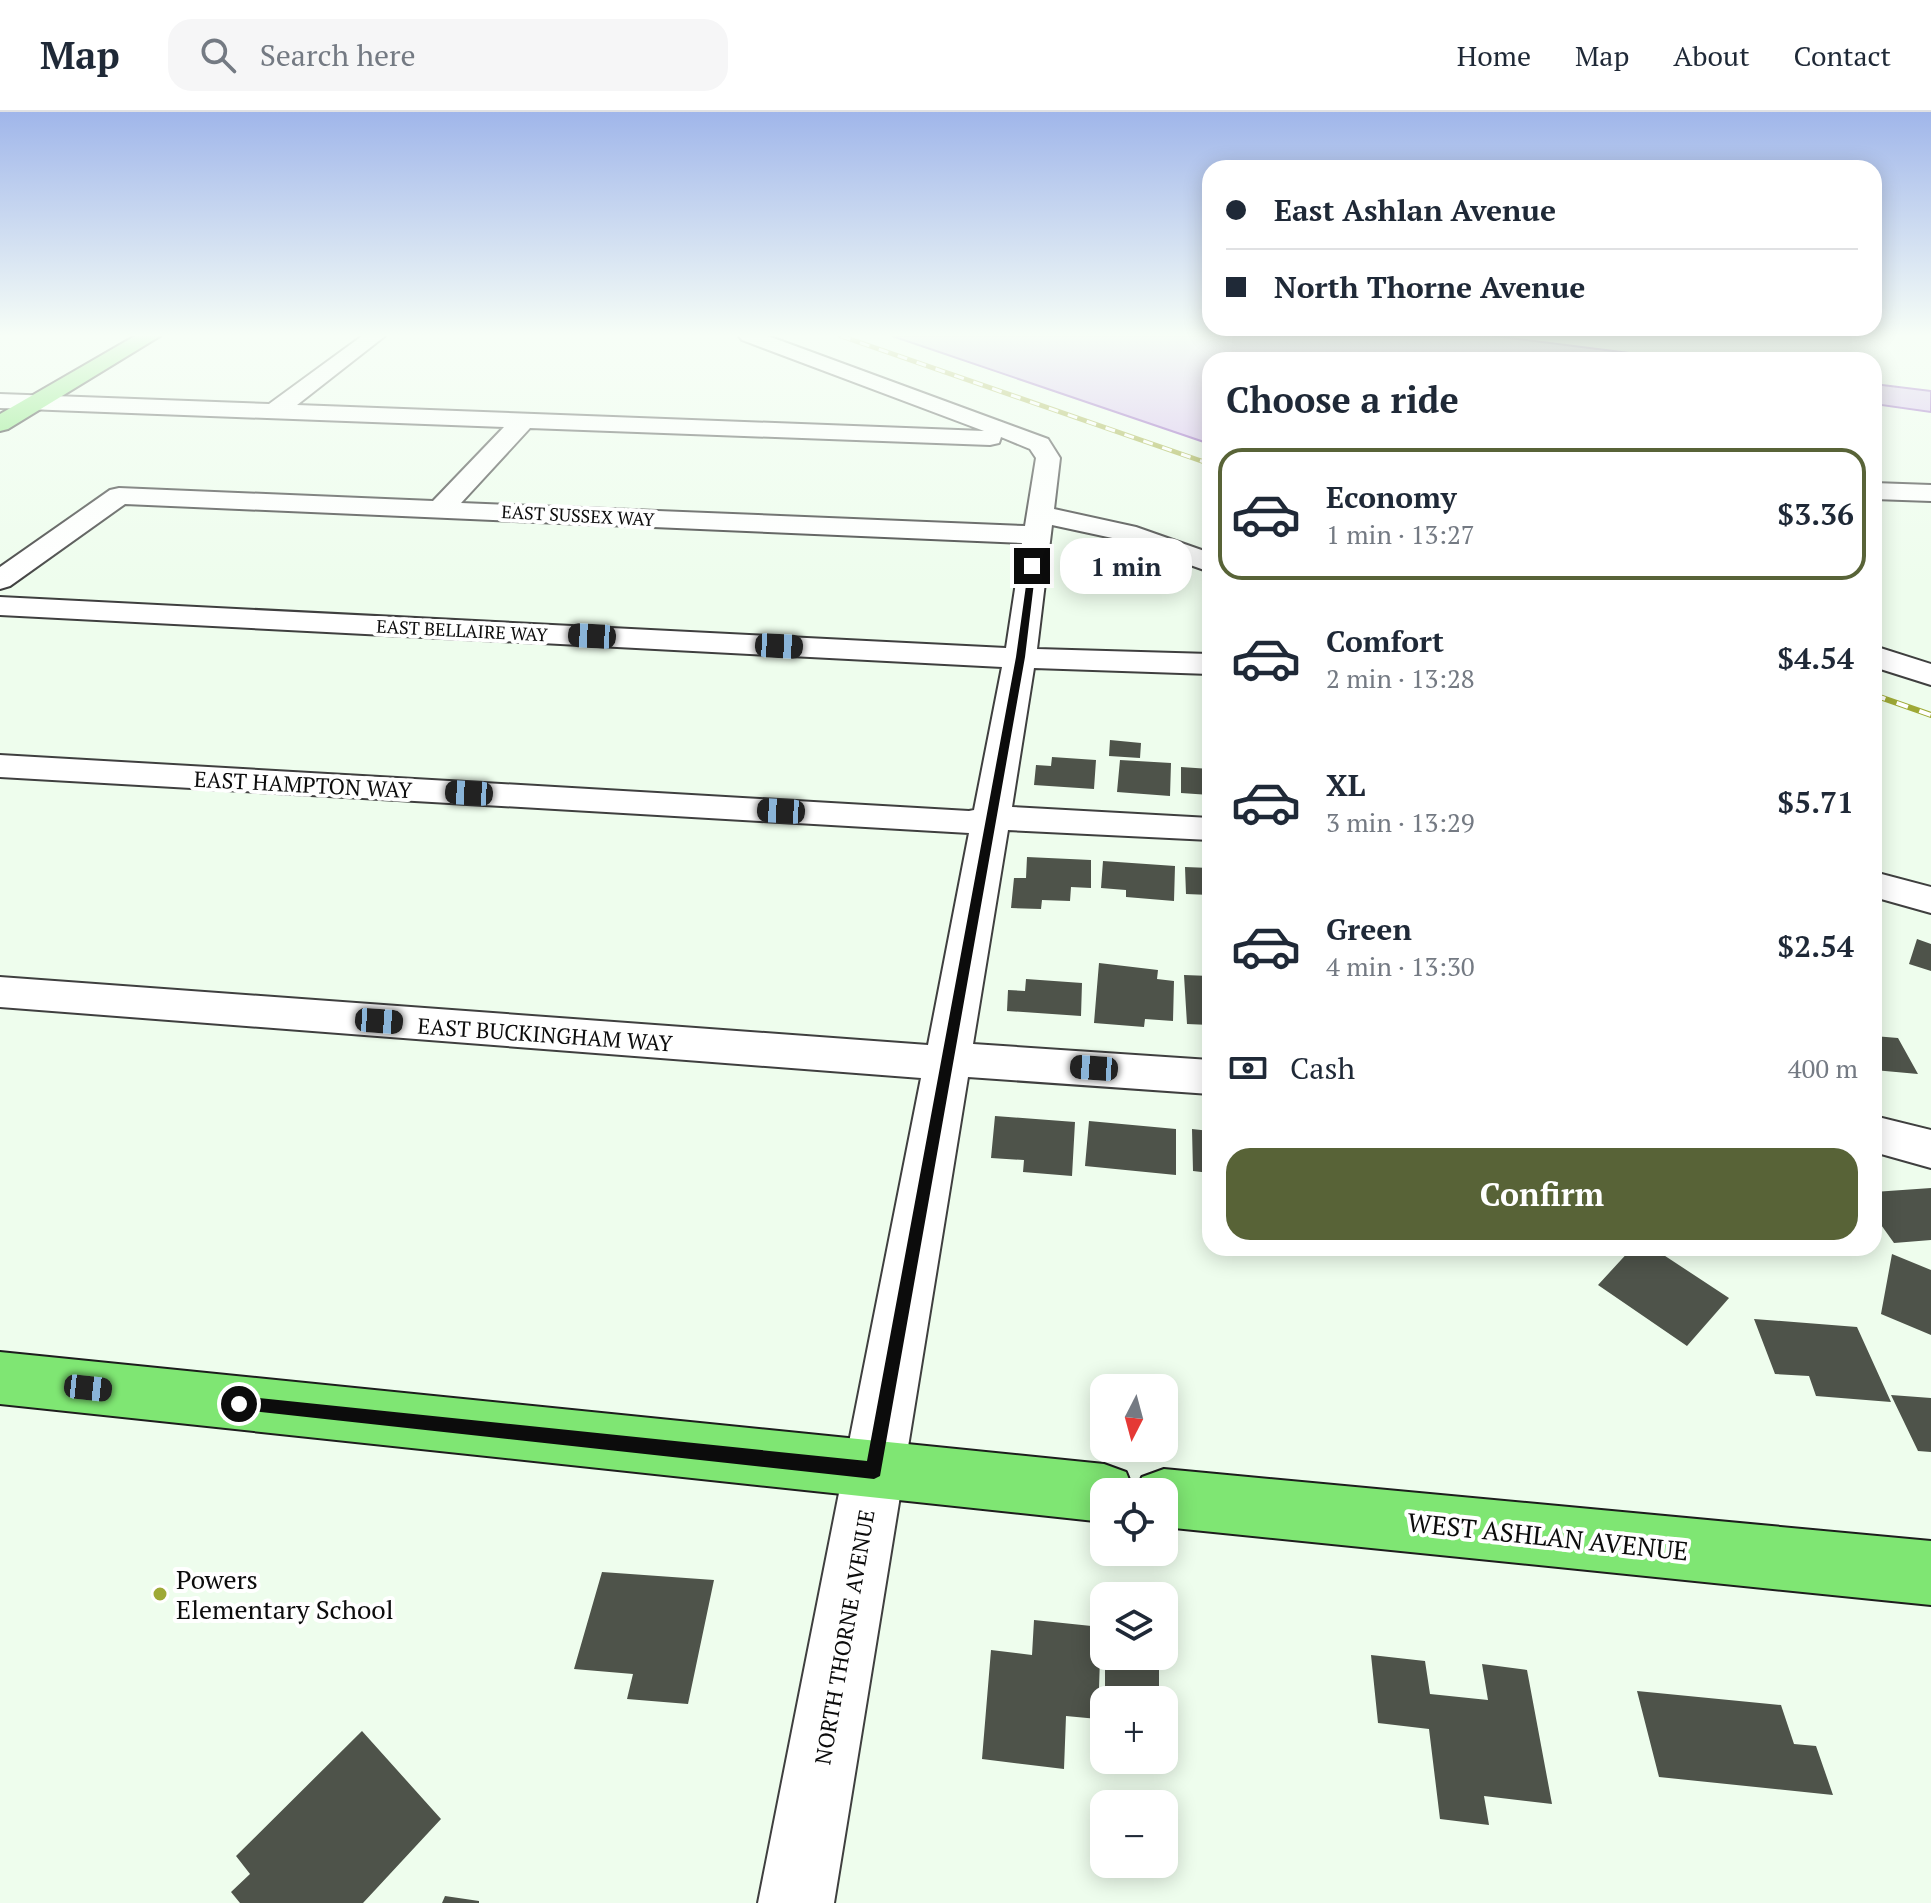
<!DOCTYPE html>
<meta charset="utf-8">
<style>
:root{--surface:#fff;--page:#f6f6f7;--text:#1f2937;--muted:#747a83;--line:#e0e1e3;--accent:#586337}
body{margin:0;font-family:"PT Serif",serif;background:var(--page);color:var(--text);height:100vh;display:flex;flex-direction:column;font-size:30px;white-space:nowrap}
*{box-sizing:border-box;margin:0}
p{font-size:26px;color:var(--muted)}
.icon{flex:none;width:44px;height:44px;fill:none;stroke:currentColor;stroke-width:2;stroke-linecap:round;stroke-linejoin:round}
.map{position:relative;flex:1;overflow:hidden}
.drawer{position:absolute;left:1202px;top:240px;width:680px;height:904px;display:flex;flex-direction:column;background:var(--surface);border-radius:24px;box-shadow:0 4px 20px #0003}
.drawer>*{flex:none}
.guide{position:absolute;left:1202px;top:48px;width:680px;height:176px;border-radius:24px;box-shadow:0 4px 20px #0003;display:grid;align-content:center;height:176px;padding:0 24px;background:var(--surface)}
.needle{width:52px;rotate:186deg}
.fabs{position:absolute;left:1090px;top:1262px;display:grid;gap:16px}
.fabs a{display:grid;place-items:center;width:88px;height:88px;border-radius:16px;background:var(--surface);box-shadow:0 4px 20px #0003;font-size:40px}
.end{position:absolute;width:36px;height:36px;margin:-18px;border:10px solid #0c0c0c;background:#fff;box-shadow:0 0 0 4px #fff}
.from{border-radius:50%}
.bubble{position:absolute;height:56px;border-radius:24px;background:var(--surface);box-shadow:0 4px 20px #0003;font-size:26px;font-weight:800;line-height:56px;text-align:center}
.car{position:absolute;width:24px;height:48px;margin:-24px -12px;border-radius:10px;box-shadow:0 0 6px 2px #0007;background:linear-gradient(#222 24%,#8ab4d8 0 40%,#222 0 76%,#8ab4d8 0 86%,#222 0)}
.guide b{display:flex;align-items:center;gap:28px;height:76px;font-size:30px}
.guide b+b{border-top:2px solid var(--line)}
.guide i{width:20px;height:20px;background:var(--text)}
ul{padding:0;list-style:none}
li{display:flex;align-items:center;gap:24px;height:132px;margin:0 16px 12px;padding:0 8px;border:4px solid transparent;border-radius:24px}
li div{flex:1}
li b{display:block;font-size:30px}
li em{font-style:normal;font-weight:800}
li.active{border-color:var(--accent)}
li>.icon{width:72px;height:72px;stroke-width:1.5}
h2{padding:0 24px;font-size:36px;line-height:96px}
.pay{display:flex;align-items:center;gap:20px;height:88px;padding:0 24px;font-size:30px}
.pay p{margin-inline-start:auto}
.action{display:flex;gap:16px;margin-top:auto;padding:16px 24px}
.action a{flex:1;height:92px;border-radius:24px;background:var(--accent);color:#fff;font-size:32px;font-weight:800;line-height:92px;text-align:center}
header{display:flex;align-items:center;gap:48px;box-sizing:border-box;height:112px;padding:0 40px;background:var(--surface);border-bottom:2px solid var(--line)}
header strong{font-size:38px}
nav{display:flex;gap:44px;margin-inline-start:auto;font-size:28px}
.search{width:560px;height:72px;background:var(--page);display:flex;align-items:center;gap:20px;box-sizing:border-box;padding:0 28px;border-radius:24px;color:var(--muted);font-size:30px}
.map>svg:first-child{display:block}
.water{fill:#d4b8ee;stroke:#8749bb;stroke-width:2}
.building{fill:#4e534a}
.lines{fill:none;stroke-linecap:round;stroke-linejoin:round}
.minor-casing{stroke:#3f3f3f;stroke-width:4}
.major-casing{stroke:#1d1d1d;stroke-width:4}
.minor{fill:#fff;fill-rule:evenodd}
.major{fill:#7fe673;fill-rule:evenodd}
.rail-far1-casing{stroke:#9ea936;stroke-width:5}
.rail-casing{stroke:#9ea936;stroke-width:6}
.rail-far1{stroke:#fff;stroke-width:3;stroke-dasharray:10;stroke-linecap:butt}
.rail{stroke:#fff;stroke-width:4;stroke-dasharray:12;stroke-linecap:butt}
.route{fill:#0c0c0c}
.poi-dot{fill:#9ea936;stroke:#fff;stroke-width:3}
.labels{text-anchor:middle;dominant-baseline:central;stroke-width:8;stroke-linejoin:round;paint-order:stroke}
.far-street-label{font-size:18px;fill:#0c0c0c;stroke:#fff}
.street-label{font-size:22px;fill:#0c0c0c;stroke:#fff}
.near-street-label{font-size:26px;fill:#0c0c0c;stroke:#fff}
.near-poi-label{font-size:26px;fill:#0c0c0c;stroke:#fff;text-anchor:start}
</style>
<header>
<strong>Map</strong>
<div class="search"><svg class="icon" aria-label="search" viewBox="0 0 24 24"><circle cx="10" cy="10" r="6"/><path d="M15 15l6 6"/></svg>Search here</div>
<nav><a>Home</a><a>Map</a><a>About</a><a>Contact</a></nav>
</header>
<div class="map">
<svg width="1931" height="1791" viewBox="0 0 1931 1791">
<rect width="100%" height="100%" fill="#eefded"/>
<!-- water -->
<path class="water" d="M892,224H1494L1685,248H1559L1492,241V248H1210V332Z
M1874,272L1931,279V300L1874,292Z"/>
<!-- building -->
<path class="building" d="M1110,628L1141,631L1140,646L1109,644Z
M1052,645L1096,648L1094,677L1034,673L1036,653L1051,654Z
M1120,648L1171,651L1170,684L1117,680Z
M1181,655L1210,657V683L1181,681Z
M1027,745L1091,748V776L1071,775L1070,789L1042,788L1041,797L1011,796L1014,766H1026Z
M1103,749L1175,754L1174,789L1126,785V778L1101,776Z
M1185,755L1210,756V783L1186,782Z
M1917,827L1931,832V859L1909,852Z
M1099,851L1158,858L1157,867L1174,869L1173,909L1145,907L1144,915L1094,911Z
M1184,863L1210,864V913L1187,912Z
M1026,867L1082,871L1081,904L1007,899L1008,878L1025,879Z
M1874,924L1898,926L1918,962L1874,958Z
M995,1004L1075,1010L1072,1064L1023,1060L1024,1048L991,1046Z
M1089,1009L1176,1017V1063L1085,1054Z
M1192,1017L1210,1019V1061L1193,1059Z
M1931,1076V1128L1894,1131L1874,1103V1080Z
M1632,1136H1653L1729,1186L1687,1234L1598,1173Z
M1892,1142L1931,1158V1223L1881,1202Z
M1754,1207L1857,1215L1891,1290L1816,1284L1809,1264L1775,1262Z
M1891,1283L1931,1286V1340L1918,1339Z
M602,1460L714,1468L688,1592L627,1587L633,1562L574,1557Z
M1034,1508L1101,1515L1098,1607L1066,1604L1064,1657L982,1647L991,1538L1032,1543Z
M1371,1543L1425,1549L1430,1582L1488,1588L1482,1552L1527,1558L1552,1692L1484,1684L1489,1713L1440,1707L1429,1617L1378,1611Z
M1105,1544H1159V1587L1105,1582Z
M1637,1579L1781,1593L1794,1632L1816,1634L1833,1683L1659,1665Z
M362,1619L441,1707L363,1791H240L231,1780L250,1762L236,1744Z
M445,1784L479,1789V1791H442Z"/>
<g class="lines">
<defs>
<path id="minor" d="M362,224H385L297,293L984,319L742,228L739,224H768L1048,327L1060,346L1054,397L1136,415L1210,441V460L1117,427L1052,413L1037,537L1210,542V562L1034,556L1012,695L1210,706V728L1008,718L973,932L1210,948V982L968,965L834,1791H758L921,966L0,895V865L928,933L969,721L0,665V643L969,699L974,698L1002,555L0,503V485L1006,536L1022,431L125,392L10,474L0,477V455L110,378L119,376L433,389L504,315L0,296V282L269,292ZM530,316L990,333L999,331L1001,325L1030,337L1036,346L1025,414L461,391Z
M1874,371L1931,373V389L1874,387Z
M1874,534L1931,552V573L1874,555Z
M1874,760L1931,775V801L1874,785Z
M1874,1004L1931,1018V1056L1874,1040Z"/>
<path id="major" d="M135,224H160L8,317L0,319V302Z
M0,1240L1104,1352L1126,1360L1134,1380H1104V1410L0,1292Z
M1164,1357L1931,1429V1493L1164,1415V1380H1136L1142,1365Z"/>
</defs>
<!-- minor casing -->
<use href="#minor" class="minor-casing"/>
<!-- major casing -->
<use href="#major" class="major-casing"/>
<!-- minor -->
<use href="#minor" class="minor"/>
<!-- major -->
<use href="#major" class="major"/>
<defs>
<path id="rail-far1" d="M841,224L1210,352"/>
<path id="rail" d="M1874,583L1931,603"/>
</defs>
<!-- rail-far1 casing -->
<use href="#rail-far1" class="rail-far1-casing"/>
<!-- rail casing -->
<use href="#rail" class="rail-casing"/>
<!-- rail-far1 -->
<use href="#rail-far1" class="rail-far1"/>
<!-- rail -->
<use href="#rail" class="rail"/>
</g>
<!-- sky -->
<linearGradient id="sky" x2="0" y2="1"><stop stop-color="#a0b6ea"/><stop offset="0.47" stop-color="#f7fef7"/><stop offset="1" stop-color="#f7fef7" stop-opacity="0"/></linearGradient>
<rect width="1931" height="475" fill="url(#sky)"/>
<!-- route -->
<path class="route" d="M1029,452L1036,454L1025,545L880,1364L874,1367L233,1297L230,1292L233,1286L239,1284L867,1349L1016,545Z"/>
<!-- markers -->
<circle class="poi-dot" cx="160" cy="1482" r="8"/>
<g class="labels">
<!-- far-street labels -->
<g class="far-street-label">
<text transform="translate(578 403) rotate(3)">EAST SUSSEX WAY</text>
<text transform="translate(462 518) rotate(3)">EAST BELLAIRE WAY</text>
</g>
<!-- street labels -->
<g class="street-label">
<text transform="translate(303 672) rotate(3)">EAST HAMPTON WAY</text>
<text transform="translate(545 922) rotate(4)">EAST BUCKINGHAM WAY</text>
<text transform="translate(844 1525) rotate(-80)">NORTH THORNE AVENUE</text>
</g>
<!-- near-street labels -->
<g class="near-street-label">
<text transform="translate(1548 1424) rotate(6)">WEST ASHLAN AVENUE</text>
</g>
<!-- near-poi labels -->
<g class="near-poi-label">
<text x="176" y="1467">Powers<tspan x="176" dy="30">Elementary School</tspan></text>
</g>
</g>
</svg>
<div class="fabs">
<a><svg class="needle" viewBox="-14 -14 28 28"><path d="M0-13l5 13h-10z" fill="#e53935"/><path d="M0 13l5-13h-10z" fill="#747a83"/></svg></a>
<a><svg class="icon" aria-label="locate" viewBox="0 0 24 24"><circle cx="12" cy="12" r="6"/><path d="M12 2v4M12 18v4M2 12h4M18 12h4"/></svg></a>
<a><svg class="icon" aria-label="layers" viewBox="0 0 24 24"><path d="M12 4l9 5-9 5-9-5zM3 14l9 5 9-5"/></svg></a>
<a>+</a>
<a>−</a>
</div>
<i class="end from" style="left:239px;top:1292px"></i>
<i class="end" style="left:1032px;top:454px"></i>
<div class="bubble" style="left:1060px;top:426px;width:132px">1 min</div>
<i class="car" style="left:592px;top:524px;rotate:273deg"></i>
<i class="car" style="left:779px;top:534px;rotate:93deg"></i>
<i class="car" style="left:469px;top:681px;rotate:273deg"></i>
<i class="car" style="left:781px;top:699px;rotate:273deg"></i>
<i class="car" style="left:379px;top:909px;rotate:94deg"></i>
<i class="car" style="left:1094px;top:956px;rotate:274deg"></i>
<i class="car" style="left:88px;top:1276px;rotate:96deg"></i>
<div class="guide">
<b><i class="from"></i>East Ashlan Avenue</b>
<b><i></i>North Thorne Avenue</b>
</div>
<section class="drawer">
<h2>Choose a ride</h2>
<ul>
<li class="active"><svg class="icon" aria-label="car" viewBox="0 0 24 24"><path d="M5 17H2v-5l4-1 3-4h7l3 4 3 1v5h-3M9 17h6M6 11h13"/><circle cx="7" cy="17" r="2"/><circle cx="17" cy="17" r="2"/></svg><div><b>Economy</b><p>1 min · 13:27</p></div><em>$3.36</em></li>
<li><svg class="icon" aria-label="car" viewBox="0 0 24 24"><path d="M5 17H2v-5l4-1 3-4h7l3 4 3 1v5h-3M9 17h6M6 11h13"/><circle cx="7" cy="17" r="2"/><circle cx="17" cy="17" r="2"/></svg><div><b>Comfort</b><p>2 min · 13:28</p></div><em>$4.54</em></li>
<li><svg class="icon" aria-label="car" viewBox="0 0 24 24"><path d="M5 17H2v-5l4-1 3-4h7l3 4 3 1v5h-3M9 17h6M6 11h13"/><circle cx="7" cy="17" r="2"/><circle cx="17" cy="17" r="2"/></svg><div><b>XL</b><p>3 min · 13:29</p></div><em>$5.71</em></li>
<li><svg class="icon" aria-label="car" viewBox="0 0 24 24"><path d="M5 17H2v-5l4-1 3-4h7l3 4 3 1v5h-3M9 17h6M6 11h13"/><circle cx="7" cy="17" r="2"/><circle cx="17" cy="17" r="2"/></svg><div><b>Green</b><p>4 min · 13:30</p></div><em>$2.54</em></li>
</ul>
<div class="pay"><svg class="icon" aria-label="cash" viewBox="0 0 24 24"><path d="M3 7h18v10H3z"/><circle cx="12" cy="12" r="2"/></svg>Cash<p>400 m</p></div>
<div class="action"><a>Confirm</a></div>
</section>
</div>
